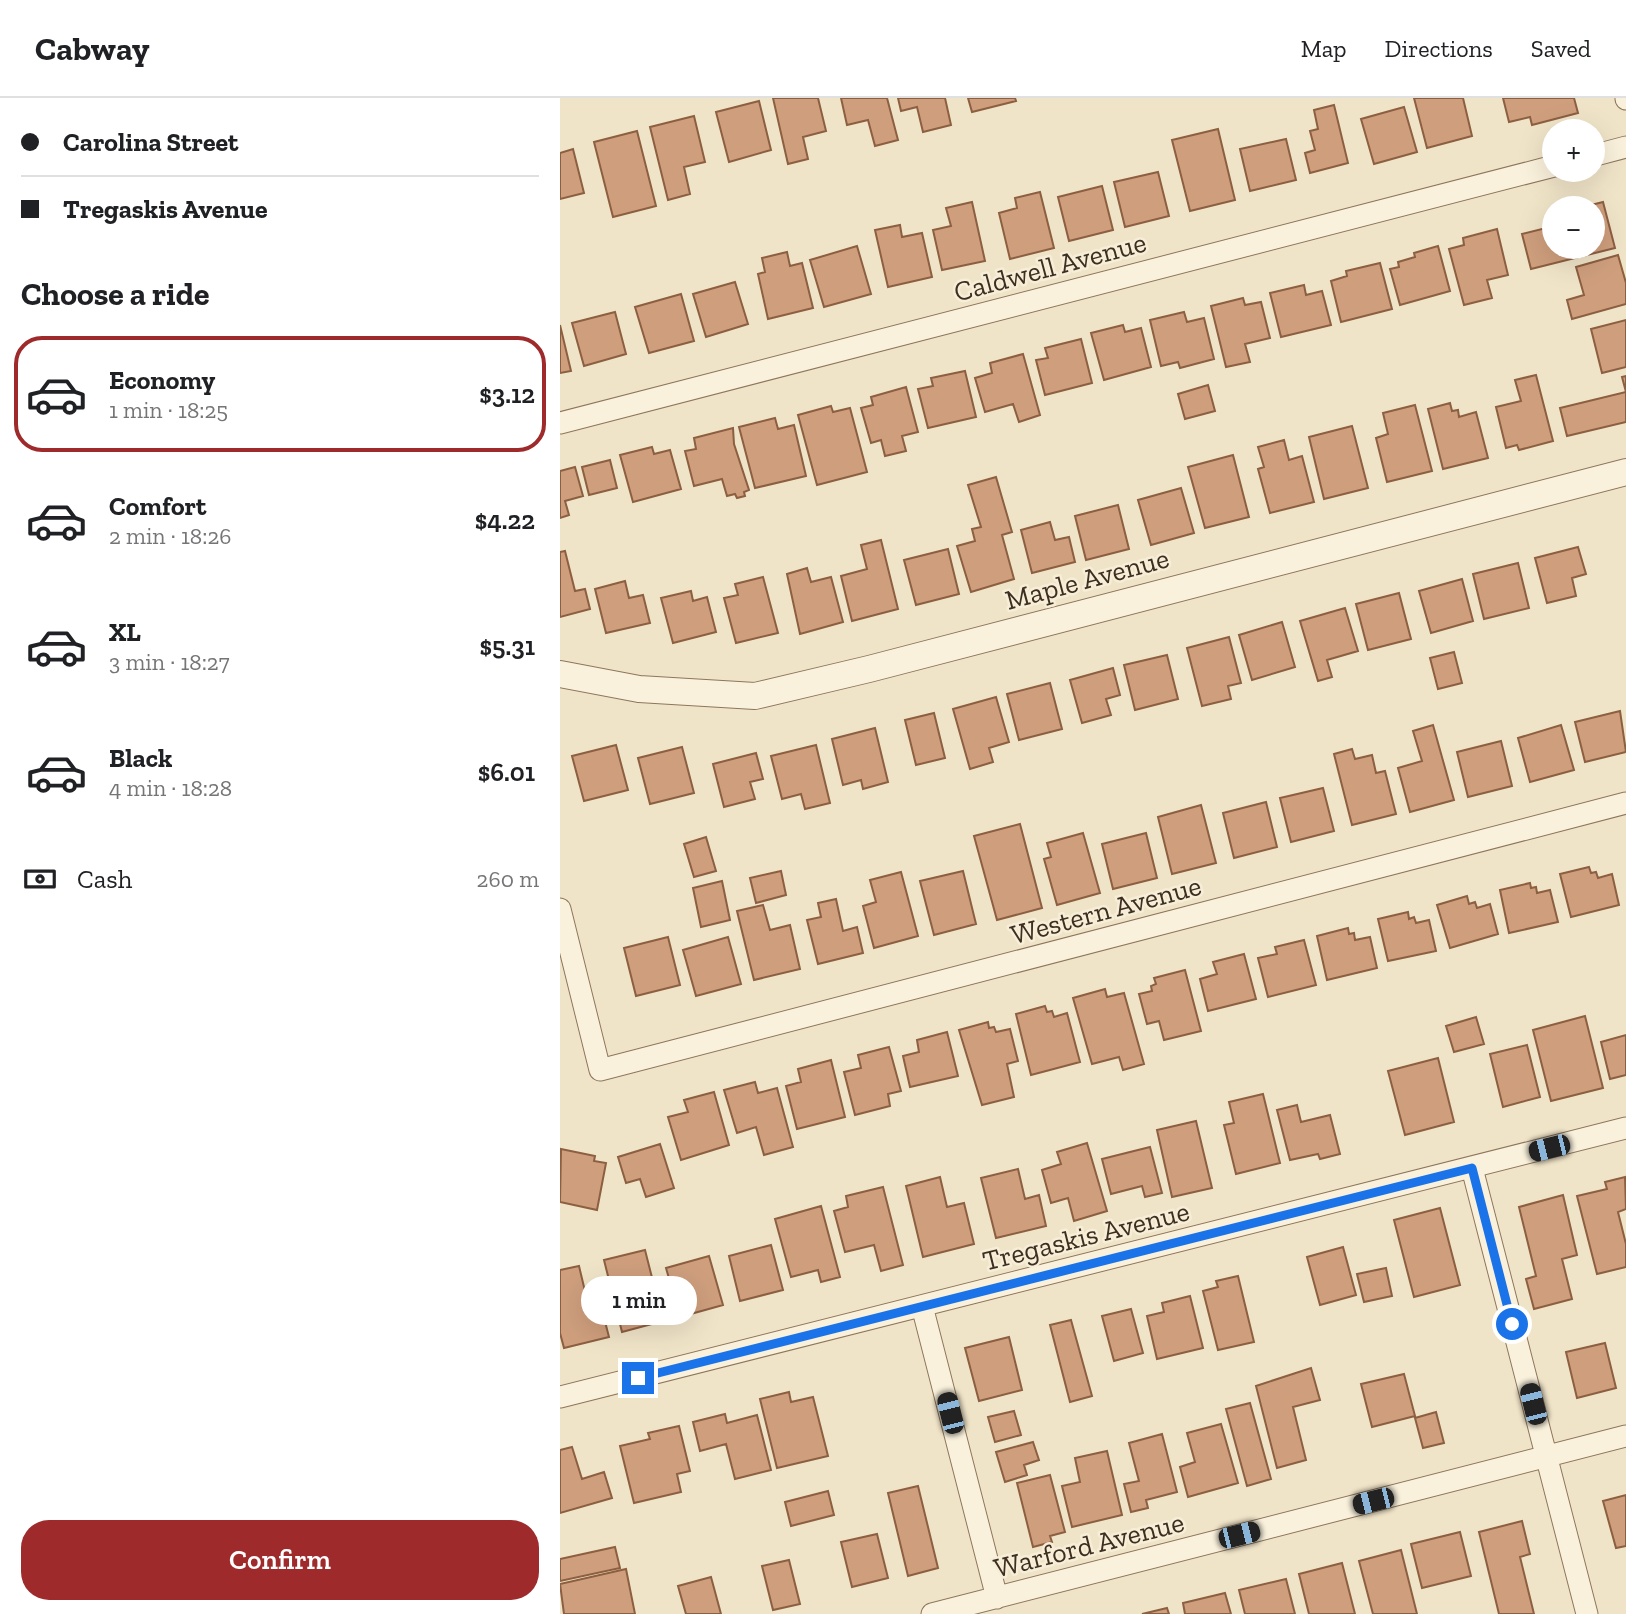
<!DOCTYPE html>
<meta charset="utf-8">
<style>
:root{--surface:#fff;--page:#f2f2f2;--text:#202124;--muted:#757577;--line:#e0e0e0;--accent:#9e2a2b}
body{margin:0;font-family:"Zilla Slab",serif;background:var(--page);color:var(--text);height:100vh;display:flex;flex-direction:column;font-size:26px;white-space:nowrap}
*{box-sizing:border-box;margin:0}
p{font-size:23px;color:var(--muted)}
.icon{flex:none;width:38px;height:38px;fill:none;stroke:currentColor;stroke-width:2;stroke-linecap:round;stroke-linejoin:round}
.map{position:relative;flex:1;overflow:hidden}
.side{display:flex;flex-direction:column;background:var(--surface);width:560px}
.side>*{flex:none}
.guide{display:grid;align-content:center;height:154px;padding:0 21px;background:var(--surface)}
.controls{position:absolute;left:982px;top:21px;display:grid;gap:14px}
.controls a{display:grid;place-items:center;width:63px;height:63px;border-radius:50%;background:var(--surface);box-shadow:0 7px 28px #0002;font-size:35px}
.end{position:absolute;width:32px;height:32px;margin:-16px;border:9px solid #1a73e8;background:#fff;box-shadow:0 0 0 4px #fff}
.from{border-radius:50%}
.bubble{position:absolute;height:49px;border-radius:24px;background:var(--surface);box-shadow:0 7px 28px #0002;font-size:23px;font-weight:600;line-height:49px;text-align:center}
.car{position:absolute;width:21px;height:42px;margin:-21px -10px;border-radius:9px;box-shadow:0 0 5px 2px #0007;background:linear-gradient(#222 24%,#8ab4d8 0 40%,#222 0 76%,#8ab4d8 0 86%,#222 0)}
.guide b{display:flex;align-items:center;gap:24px;height:66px;font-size:26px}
.guide b+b{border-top:2px solid var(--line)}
.guide i{width:18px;height:18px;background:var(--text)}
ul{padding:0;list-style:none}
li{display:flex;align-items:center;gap:21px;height:116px;margin:0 14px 10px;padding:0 7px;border:4px solid transparent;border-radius:28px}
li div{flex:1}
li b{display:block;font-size:26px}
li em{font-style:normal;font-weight:600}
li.selected{border-color:var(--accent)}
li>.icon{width:63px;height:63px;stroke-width:1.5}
h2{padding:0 21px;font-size:32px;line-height:84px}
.pay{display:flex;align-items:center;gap:18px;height:77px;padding:0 21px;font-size:26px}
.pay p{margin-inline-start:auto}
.action{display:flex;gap:14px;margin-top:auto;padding:14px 21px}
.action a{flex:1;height:80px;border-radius:28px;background:var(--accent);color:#fff;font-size:28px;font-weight:600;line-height:80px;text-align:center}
header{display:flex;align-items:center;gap:42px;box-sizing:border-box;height:98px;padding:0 35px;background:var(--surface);border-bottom:2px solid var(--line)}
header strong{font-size:33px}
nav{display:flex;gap:38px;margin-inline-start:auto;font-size:24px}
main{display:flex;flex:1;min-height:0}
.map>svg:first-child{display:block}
.building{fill:#cf9f7d;stroke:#8d5f41;stroke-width:2}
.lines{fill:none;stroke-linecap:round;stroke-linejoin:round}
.minor-casing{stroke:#8d765c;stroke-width:23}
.tertiary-casing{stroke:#8d765c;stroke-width:28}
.minor{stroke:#faf1dc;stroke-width:21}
.tertiary{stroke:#faf1dc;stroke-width:26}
.route{stroke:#1a73e8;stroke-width:9}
.labels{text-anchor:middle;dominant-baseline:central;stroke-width:5;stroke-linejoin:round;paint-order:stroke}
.street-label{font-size:28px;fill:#3d2e20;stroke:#f7eed8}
</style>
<header>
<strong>Cabway</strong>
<nav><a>Map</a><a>Directions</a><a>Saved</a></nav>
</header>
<main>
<section class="side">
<div class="guide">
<b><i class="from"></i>Carolina Street</b>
<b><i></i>Tregaskis Avenue</b>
</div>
<h2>Choose a ride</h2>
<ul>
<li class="selected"><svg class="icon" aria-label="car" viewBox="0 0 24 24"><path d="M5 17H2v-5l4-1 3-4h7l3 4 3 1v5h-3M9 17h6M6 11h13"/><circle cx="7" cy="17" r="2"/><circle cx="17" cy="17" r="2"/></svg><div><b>Economy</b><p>1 min · 18:25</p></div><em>$3.12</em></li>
<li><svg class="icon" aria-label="car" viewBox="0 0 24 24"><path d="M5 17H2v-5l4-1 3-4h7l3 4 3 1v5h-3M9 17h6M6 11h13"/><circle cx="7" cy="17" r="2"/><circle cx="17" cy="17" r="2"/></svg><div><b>Comfort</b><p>2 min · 18:26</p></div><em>$4.22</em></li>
<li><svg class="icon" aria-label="car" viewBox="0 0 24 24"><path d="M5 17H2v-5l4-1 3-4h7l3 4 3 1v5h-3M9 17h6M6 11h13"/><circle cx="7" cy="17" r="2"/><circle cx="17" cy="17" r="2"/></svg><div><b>XL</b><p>3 min · 18:27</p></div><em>$5.31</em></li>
<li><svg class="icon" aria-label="car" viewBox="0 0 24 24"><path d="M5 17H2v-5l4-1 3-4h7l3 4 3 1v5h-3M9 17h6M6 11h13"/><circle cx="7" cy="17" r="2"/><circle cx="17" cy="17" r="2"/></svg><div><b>Black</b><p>4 min · 18:28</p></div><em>$6.01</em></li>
</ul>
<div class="pay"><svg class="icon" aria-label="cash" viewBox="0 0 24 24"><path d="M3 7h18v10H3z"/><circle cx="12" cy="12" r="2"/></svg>Cash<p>260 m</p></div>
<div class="action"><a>Confirm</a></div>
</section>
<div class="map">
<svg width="1066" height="1516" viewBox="0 0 1066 1516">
<rect width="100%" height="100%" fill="#f0e4c8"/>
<!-- building -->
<path class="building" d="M213,0H258L266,33L243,39L248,61L228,66Z
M281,0H327L338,42L315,48L308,22L287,27Z
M338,0H385L391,27L363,34L357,9L341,13Z
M408,0H455L456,3L412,14Z
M854,0H903L912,38L867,50Z
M943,0H1014L1018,15L972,27L970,19L949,24Z
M199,3L211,52L169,64L156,14Z
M774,7L788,65L750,75L745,55L755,52L750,33L758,31L754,12Z
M844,9L857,54L814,66L801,21Z
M134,18L145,64L124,69L130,96L108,102L90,29Z
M658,31L675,102L630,113L612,42Z
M77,33L96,108L53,119L34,44Z
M726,41L736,82L690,93L680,51Z
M13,51L24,95L0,101V55Z
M598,74L609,118L565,129L554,84Z
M542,88L553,132L509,143L498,99Z
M480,94L494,150L450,161L439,115L457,110L455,100Z
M412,104L425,163L382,172L373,132L391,128L386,110Z
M1043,104L1055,150L971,171L962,136L994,128V149H1032V110H1019Z
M340,127L342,139L362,135L372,179L328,189L315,132Z
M937,131L948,177L927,182L932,200L904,207L889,151L904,147L903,140Z
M297,148L311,196L264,209L250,162Z
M878,148L890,193L840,207L830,171L839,169L838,164L855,159L854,155Z
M227,154L230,168L242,165L253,210L208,221L198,176L205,174L202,160Z
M1058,157L1066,185V206L1012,221L1007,202L1024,197L1016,169Z
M820,165L832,211L781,224L771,183L787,178L786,173Z
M175,184L188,226L146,239L133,196Z
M744,187L746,197L762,193L771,227L721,239L710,195Z
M121,196L134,243L89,255L75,209Z
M683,200L685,207L701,204L710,240L685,246L690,264L666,269L651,208Z
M55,214L66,256L24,268L12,225Z
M624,214L627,224L644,220L654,261L620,270L618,264L601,268L590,222Z
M1066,222V269L1042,275L1031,231Z
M0,227L11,273L0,275Z
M563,227L565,234L581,230L591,269L544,282L531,235Z
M521,241L532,285L485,297L476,262L488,260L485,250Z
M463,256L480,317L459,324L453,306L425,314L415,280L432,275L430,265Z
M405,273L416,319L368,330L358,291L373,288L371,280Z
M976,277L993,343L959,352L957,347L946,350L936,309L961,303L955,282Z
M1066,278V324L1007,338L1000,310L1066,294L1062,279Z
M648,287L655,313L625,321L618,296Z
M346,289L358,334L342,338L346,353L325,358L321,342L311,345L301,310L313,307L311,299Z
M890,305L892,313L898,312L899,319L916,314L928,360L883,371L868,311Z
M855,307L872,373L827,384L816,340L828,336L823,315Z
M271,308L273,314L290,310L307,374L257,387L238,317Z
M215,320L218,331L234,327L246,378L195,390L179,329Z
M792,328L808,390L764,401L749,339Z
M173,330L174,346L189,392L184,394L185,398L177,400L175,396L167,398L162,381L134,388L125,353L136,351L134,340Z
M724,342L729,362L742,358L754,404L710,415L698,371L704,369L698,349Z
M92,349L94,356L110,352L121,391L73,404L60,357Z
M673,357L689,419L645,430L628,369Z
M50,362L57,390L29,397L22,369Z
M15,369L23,398L5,403L9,417L0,420V373Z
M436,379L452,434L442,437L454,481L411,494L397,448L415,443L412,431L421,429L408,387Z
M621,390L634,435L591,447L578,402Z
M558,407L569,451L526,462L515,418Z
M490,424L495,442L509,439L515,464L472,475L461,432Z
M321,442L338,511L292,523L281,478L307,471L301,447Z
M1018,449L1026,476L1012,480L1016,498L987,505L975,460Z
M388,451L399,496L356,507L344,462Z
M5,453L15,493L25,491L30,511L0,519V454Z
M958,465L969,510L924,521L913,476Z
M247,470L251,484L271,479L283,524L240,536L227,476Z
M203,479L218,535L176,545L164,500L178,497L175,486Z
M902,481L913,523L871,535L859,493Z
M65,483L69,500L83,497L90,525L46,535L35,491Z
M131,493L133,503L147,499L156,534L113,545L101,500Z
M839,495L851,541L808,552L796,506Z
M785,510L798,553L767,562L772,579L758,583L740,523Z
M722,524L735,569L692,582L679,537Z
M669,539L681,585L668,588L671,601L642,608L627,550Z
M894,554L902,585L878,591L870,560Z
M607,557L618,601L575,612L564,567Z
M553,570L560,597L546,601L551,617L522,625L510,582Z
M490,585L502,631L459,642L447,596Z
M436,599L449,644L429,650L433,664L410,671L393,611Z
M1060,613L1066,654L1025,664L1015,624Z
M374,615L385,660L356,667L345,622Z
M873,627L894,702L850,714L838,670L862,663L853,633Z
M1001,627L1014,672L970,684L958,640Z
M315,630L328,684L303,691L301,682L283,687L272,641Z
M941,643L952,688L908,699L897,654Z
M56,647L68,692L24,703L12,658Z
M256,647L270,705L245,711L241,696L222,701L211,658Z
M122,649L134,695L90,706L78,660Z
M792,651L795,661L812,657L816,675L825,673L836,716L792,727L774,656Z
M196,655L203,681L190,684L195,701L164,709L153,666Z
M763,690L774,733L731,744L720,700Z
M706,704L717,749L674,760L663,715Z
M641,707L656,765L612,776L598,719Z
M460,726L482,810L437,822L414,738Z
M523,735L540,795L497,807L484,761L491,759L487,745Z
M586,735L597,780L553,791L542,746Z
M146,739L156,773L134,779L124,746Z
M1029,769L1031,775L1036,774L1038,780L1052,776L1059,807L1011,819L1000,776Z
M221,773L226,797L196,805L190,780Z
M403,773L416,826L374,837L360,783Z
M341,774L358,838L314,850L303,808L316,804L310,782Z
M162,783L170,822L141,829L133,790Z
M970,785L971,790L976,789L977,795L990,792L998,824L949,835L940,792Z
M907,798L909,806L915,804L917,810L930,806L938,836L890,850L877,807Z
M276,801L283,833L297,829L303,855L258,866L247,822L261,819L258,805Z
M203,807L210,832L230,827L240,871L194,882L177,813Z
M848,814L849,821L854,819L856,825L869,822L876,853L828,863L818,821Z
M788,830L789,836L794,835L795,842L810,839L817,870L767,882L757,838Z
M108,839L120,887L76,898L64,850Z
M168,839L181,886L136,898L123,852Z
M744,842L756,887L708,899L698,860L717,856L715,849Z
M684,856L696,901L648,913L640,881L657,876L653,864Z
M625,872L641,933L604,942L599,923L587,926L579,896L592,893L591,888L596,886L594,880Z
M545,891L547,899L564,895L584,966L563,972L559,959L532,966L513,900Z
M485,908L487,914L492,913L494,919L507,915L520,964L471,977L456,916Z
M1025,918L1043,990L991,1003L973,932Z
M916,919L924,946L894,954L886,928Z
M428,924L429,930L434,929L436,934L450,931L458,963L447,966L454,999L422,1007L399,932Z
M387,934L398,978L350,989L343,958L359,954L357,942Z
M1066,937V977L1050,981L1041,944Z
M967,947L980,999L943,1009L930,956Z
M329,949L341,993L328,996L330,1008L295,1017L284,974L301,970L298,957Z
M878,960L894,1024L845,1037L828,973Z
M271,962L285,1019L237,1031L226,988L241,984L238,971Z
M195,984L198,995L217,990L233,1049L204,1057L196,1029L177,1035L164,992Z
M154,994L169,1047L121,1062L108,1019L128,1014L124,1002Z
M703,996L720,1065L676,1076L664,1027L674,1025L669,1004Z
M737,1007L741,1024L770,1017L780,1056L760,1061L758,1056L730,1062L717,1012Z
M636,1023L652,1090L612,1099L597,1032Z
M527,1045L547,1113L514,1123L508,1100L491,1105L482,1072L501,1066L497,1054Z
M100,1046L114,1090L86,1099L80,1081L66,1085L58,1059Z
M590,1049L602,1095L585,1099L582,1088L551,1096L542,1061Z
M1,1051L35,1058L34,1063L46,1065L37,1112L0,1104Z
M458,1071L465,1101L479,1097L486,1128L436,1140L421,1080Z
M380,1079L387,1109L404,1105L414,1146L363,1159L346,1088Z
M1065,1079L1066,1111L1058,1114L1066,1146V1169L1037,1176L1017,1098L1047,1091L1045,1084Z
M323,1089L343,1167L321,1173L314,1147L285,1154L274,1113L288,1109L286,1098Z
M1003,1097L1017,1157L1002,1161L1012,1201L974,1211L966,1181L976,1178L959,1109Z
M261,1108L280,1179L261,1184L258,1172L231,1179L215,1121Z
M880,1110L900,1187L854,1199L834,1122Z
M211,1147L223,1192L180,1203L169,1158Z
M783,1149L796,1197L760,1207L747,1159Z
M85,1152L103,1223L62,1234L44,1162Z
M149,1158L163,1207L120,1219L106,1170Z
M19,1168L29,1210L41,1208L49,1239L4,1250L0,1235V1172Z
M826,1170L832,1198L804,1204L797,1176Z
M678,1178L694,1244L658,1252L643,1193L658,1189L656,1183Z
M630,1198L643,1250L597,1261L587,1218L604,1214L602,1205Z
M571,1211L583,1255L554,1263L542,1218Z
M511,1222L532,1298L510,1304L490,1227Z
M449,1239L462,1292L419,1303L405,1250Z
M1045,1245L1056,1290L1017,1300L1006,1254Z
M751,1270L760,1302L733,1309L746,1362L717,1370L696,1288Z
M844,1276L855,1318L812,1329L801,1286Z
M229,1294L231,1304L253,1299L268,1358L217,1370L200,1301Z
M690,1305L711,1381L687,1388L666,1311Z
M454,1313L461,1337L435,1344L428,1319Z
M876,1314L884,1345L863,1350L855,1320Z
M165,1316L167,1325L197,1317L211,1372L175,1381L166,1346L140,1353L133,1324Z
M661,1326L678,1385L628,1399L620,1369L635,1364L627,1335Z
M119,1328L130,1373L117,1376L121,1394L74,1405L60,1348L90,1341L88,1335Z
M602,1336L617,1394L586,1402L588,1410L571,1414L564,1386L579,1383L569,1345Z
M473,1344L479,1362L464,1367L467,1377L445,1384L436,1354Z
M12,1349L22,1381L44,1374L52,1400L0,1415V1352Z
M547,1353L562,1417L512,1429L502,1388L520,1384L515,1360Z
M490,1377L505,1434L490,1438L492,1444L473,1449L457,1385Z
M358,1388L378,1470L348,1478L328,1395Z
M268,1393L274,1417L231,1428L225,1404Z
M1066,1397V1448L1056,1450L1043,1403Z
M962,1423L970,1456L960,1459L974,1516H939L919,1434Z
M900,1434L911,1478L862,1490L851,1446Z
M317,1436L328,1480L292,1489L281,1444Z
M55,1449L60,1470L0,1483V1461Z
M841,1452L857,1516H813L799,1463Z
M229,1462L240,1506L213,1512L202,1468Z
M782,1465L795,1516H749L739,1476Z
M66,1471L75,1516H4L0,1486Z
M151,1479L161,1516H126L118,1488Z
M726,1481L735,1516H685L679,1492Z
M665,1495L671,1516H625L623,1505Z
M607,1510L609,1516H582Z"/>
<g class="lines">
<defs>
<path id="minor" d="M1066,0V1
M1032,58L1066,49
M0,325L994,68
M0,811L40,972L1066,705
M912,1070L1027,1516
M362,1208L437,1500
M0,1299L1066,1030
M372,1516L1066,1338"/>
<path id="tertiary" d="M0,576L79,591L195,598L309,571L1066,374"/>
</defs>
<!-- minor casing -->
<use href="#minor" class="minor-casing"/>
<!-- tertiary casing -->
<use href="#tertiary" class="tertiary-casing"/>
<!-- minor -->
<use href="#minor" class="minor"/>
<!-- tertiary -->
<use href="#tertiary" class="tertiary"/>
</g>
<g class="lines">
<!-- route -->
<path class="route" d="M78,1280L912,1070L952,1226"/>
</g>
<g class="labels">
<!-- street labels -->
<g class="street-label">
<text transform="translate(490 169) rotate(-15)">Caldwell Avenue</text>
<text transform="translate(527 481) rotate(-15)">Maple Avenue</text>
<text transform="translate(546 812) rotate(-15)">Western Avenue</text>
<text transform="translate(526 1138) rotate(-14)">Tregaskis Avenue</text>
<text transform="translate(529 1447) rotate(-14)">Warford Avenue</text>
</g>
</g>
</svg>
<div class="controls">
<a>+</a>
<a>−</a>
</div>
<i class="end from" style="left:952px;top:1226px"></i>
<i class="end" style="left:78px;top:1280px"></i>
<div class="bubble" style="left:21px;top:1178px;width:116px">1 min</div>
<i class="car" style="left:989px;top:1050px;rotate:256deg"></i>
<i class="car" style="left:973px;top:1306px;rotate:346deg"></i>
<i class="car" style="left:390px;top:1315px;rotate:346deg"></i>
<i class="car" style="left:813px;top:1403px;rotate:256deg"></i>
<i class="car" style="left:679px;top:1437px;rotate:76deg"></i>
</div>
</main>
